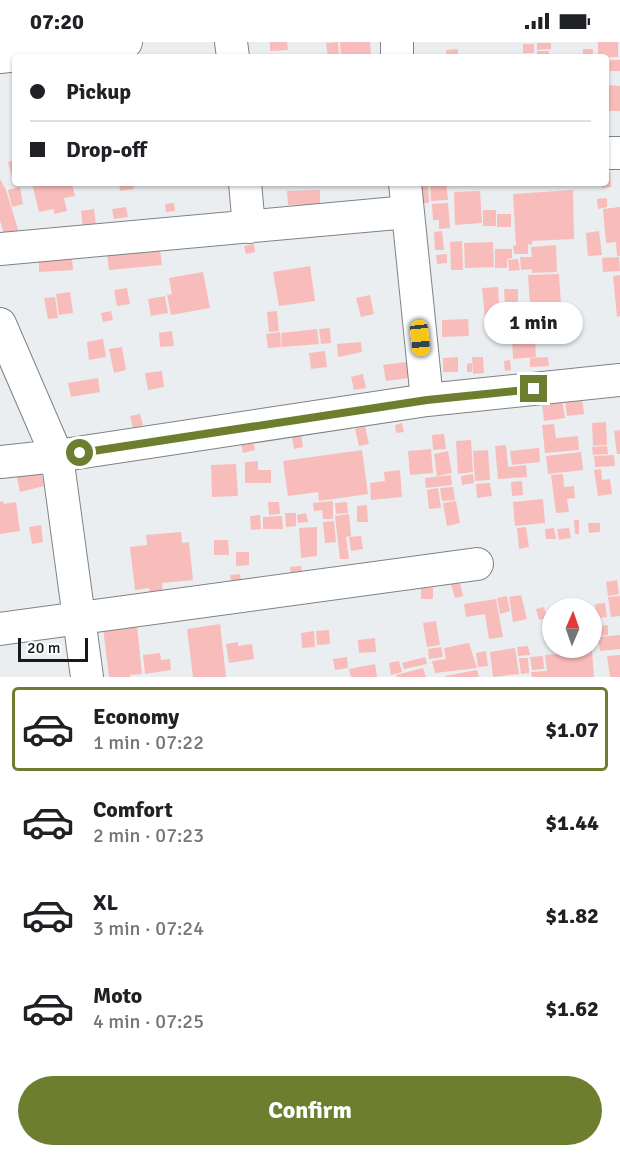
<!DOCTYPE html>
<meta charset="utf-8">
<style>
:root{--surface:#fff;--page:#f2f2f2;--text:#202124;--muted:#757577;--line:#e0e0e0;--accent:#6d7f2e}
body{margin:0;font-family:Signika,sans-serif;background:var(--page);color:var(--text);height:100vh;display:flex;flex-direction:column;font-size:22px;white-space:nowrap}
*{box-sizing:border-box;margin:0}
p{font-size:20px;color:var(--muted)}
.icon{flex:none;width:33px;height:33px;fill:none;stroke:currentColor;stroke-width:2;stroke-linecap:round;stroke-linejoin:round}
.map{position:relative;height:635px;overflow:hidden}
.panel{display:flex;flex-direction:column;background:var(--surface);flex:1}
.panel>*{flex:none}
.hud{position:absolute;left:12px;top:12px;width:597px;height:132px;border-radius:6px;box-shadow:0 2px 4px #0004;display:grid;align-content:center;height:132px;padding:0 18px;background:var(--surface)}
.needle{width:39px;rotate:2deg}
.tools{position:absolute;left:542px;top:556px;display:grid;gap:12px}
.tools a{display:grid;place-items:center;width:60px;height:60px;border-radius:50%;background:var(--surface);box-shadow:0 2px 4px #0004;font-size:30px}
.scale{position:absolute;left:18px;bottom:15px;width:70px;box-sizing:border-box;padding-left:6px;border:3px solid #17191a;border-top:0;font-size:16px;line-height:21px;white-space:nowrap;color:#17191a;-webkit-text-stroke:4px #fff;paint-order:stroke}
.end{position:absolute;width:27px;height:27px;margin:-14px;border:8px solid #6d7f2e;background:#fff;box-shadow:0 0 0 3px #fff}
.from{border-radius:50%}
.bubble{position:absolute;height:42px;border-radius:21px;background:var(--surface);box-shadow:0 2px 4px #0004;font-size:20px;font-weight:800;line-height:42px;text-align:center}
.car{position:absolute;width:18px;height:36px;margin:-18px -9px;border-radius:8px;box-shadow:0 0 4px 2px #0007;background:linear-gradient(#f5c518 24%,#345 0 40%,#f5c518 0 76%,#345 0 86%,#f5c518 0)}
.hud b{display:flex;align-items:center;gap:21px;height:57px;font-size:22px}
.hud b+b{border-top:2px solid var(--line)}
.hud i{width:15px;height:15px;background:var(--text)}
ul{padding:10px 0 0;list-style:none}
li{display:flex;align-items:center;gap:18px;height:84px;margin:0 12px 9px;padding:0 6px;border:3px solid transparent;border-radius:6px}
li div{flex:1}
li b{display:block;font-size:22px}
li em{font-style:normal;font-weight:800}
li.selected{border-color:var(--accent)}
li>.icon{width:54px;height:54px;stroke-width:1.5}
.action{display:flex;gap:12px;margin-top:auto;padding:12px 18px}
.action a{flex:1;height:69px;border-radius:36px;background:var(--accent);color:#fff;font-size:24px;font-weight:800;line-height:69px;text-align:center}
.status{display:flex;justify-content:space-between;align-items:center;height:42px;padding:0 30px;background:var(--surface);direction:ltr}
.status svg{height:16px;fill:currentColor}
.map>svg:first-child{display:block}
.building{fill:#f8bdba}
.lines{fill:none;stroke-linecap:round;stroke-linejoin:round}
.minor-casing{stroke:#7f8285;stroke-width:34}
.minor{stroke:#fff;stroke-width:32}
.route{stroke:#6d7f2e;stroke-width:8}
</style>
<div class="status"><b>07:20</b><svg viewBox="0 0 49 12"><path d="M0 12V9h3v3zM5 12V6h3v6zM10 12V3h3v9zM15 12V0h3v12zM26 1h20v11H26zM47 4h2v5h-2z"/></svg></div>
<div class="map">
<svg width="620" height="635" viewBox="0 0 620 635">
<rect width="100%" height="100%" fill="#eaeef1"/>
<!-- building -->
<path class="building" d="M270,0H287L288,8L270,9Z
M338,0L339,14L328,15L326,1Z
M340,0H370L371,15H341Z
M598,0H618V15H598Z
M537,1H551V7L537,8Z
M523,2H534V11H523Z
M458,7V15H446V8Z
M583,7H593V15H583Z
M537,9H549V15H537Z
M610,18H620V29H610Z
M606,43L620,44V69H606Z
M15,118V135H12L8,120Z
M610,130L611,145L602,146L601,141H606V131Z
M0,137L6,148L19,191L5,195L0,179Z
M32,141H72L75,154L64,156L67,169L54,172V167L39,170Z
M119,141H133L134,147L120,149Z
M419,141H428L429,161H420Z
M430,141H446L448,158L431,159Z
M20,145L23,162L12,165L8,148Z
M320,148V162L288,163L287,149Z
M573,148L574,197L532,199V203L528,202V212H514L513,204L516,203L513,152Z
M480,149L482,181L455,183L454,150Z
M607,156V165L598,167L597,157Z
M174,161L175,169L166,170L165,162Z
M448,161L450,186L439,187V178H433L432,162Z
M126,165L128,175L114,177L112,167Z
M620,165V214H617L616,200L606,201L603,167Z
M94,167L96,184L83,186L81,169Z
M483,168H496V184H483Z
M497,172H511V185H497Z
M442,189L444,208H435L434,190Z
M599,189L602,213L588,214L586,191Z
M462,199L463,228H451L450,200Z
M493,200L494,225L465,226L464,201Z
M254,202L255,210L246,212L244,204Z
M556,203L557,230L532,231V227L521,228L520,215H532L531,205Z
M495,207H512V216L507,217V226H495Z
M160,208L162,223L109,228L107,212Z
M447,212V221L437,222L436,213Z
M619,215L620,229L603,230L602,216Z
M72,216L73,228L39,230V218Z
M518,217L520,228L509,229L508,218Z
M310,224L315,259L279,264L273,230Z
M203,230L210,266L171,273L167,253L172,252L169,236Z
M559,232L561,262L530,263L528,233Z
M620,233V274L617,275L613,234Z
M498,245L500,276L485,277L482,246Z
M127,246L130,262L117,264L114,248Z
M504,247H518V263H505Z
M70,250L73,271L59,273L56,252Z
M370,253L374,272L361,275L356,256Z
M165,254L168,271L151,274L148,257Z
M55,255L58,276L48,277L44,256Z
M111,269L113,278L103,280L101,271Z
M277,269L279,289L269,290L267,270Z
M519,274L524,289L508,290L507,275Z
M468,277L469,294L442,295V278Z
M526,280H534L535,293H526Z
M330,286L331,301L321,302L319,287Z
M317,287L319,302L282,305L281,291Z
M172,289L174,304L160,305L159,291Z
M280,290L281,305L268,306L266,292Z
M527,294V298H535L536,315L513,317L512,295Z
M103,297L106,315L89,318L87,300Z
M361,300L362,310L338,315L337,302Z
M122,305L126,328L114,331L109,307Z
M325,309L327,325L311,327L309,311Z
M458,315V330H443V316Z
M472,315H483L484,331L473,332Z
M548,315L549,324L530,325V316Z
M510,318L511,328L505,329L504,319Z
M414,319L417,335L386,339L383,323Z
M472,321V330H467V322Z
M162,329L164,345L148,348L145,331Z
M363,332L366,346L354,348L351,335Z
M98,336L100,350L71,355L68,341Z
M582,356L584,372L567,374L565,358Z
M562,358L565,376L544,379L542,361Z
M140,372L143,383L133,386L130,374Z
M606,380L607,403L593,404L592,381Z
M402,381L404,390L396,391L395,383Z
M554,382L556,396L578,394L579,408L545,411L542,383Z
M365,384L369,402L359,404L355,387Z
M620,388V412H617L614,389Z
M444,392L446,407L433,408L432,393Z
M301,393L303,405L294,407L292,395Z
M471,398L473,430L458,432L456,399Z
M253,399L255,408L243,411L241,402Z
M506,403L508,425L526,423L527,435L498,437L495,404Z
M607,404L608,412L593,413L592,405Z
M539,406L540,420L512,423L510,409Z
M431,407L433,431L410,433L408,409Z
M362,408L368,452L319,459L318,450L288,454L283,419Z
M488,408L490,438L475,439L473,409Z
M448,409L452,431L437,434L434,412Z
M581,410L583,428L548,432L546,414Z
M614,413L615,424L595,425L594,414Z
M258,419V428H271V441H245V420Z
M236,422L238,454L212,455L211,423Z
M40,425L44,444L20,450L16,431Z
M601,427L602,438L610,437L612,452L598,454L594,428Z
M400,428L402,455L371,458L370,441L385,439L384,430Z
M473,432L474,441L462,443L461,434Z
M563,432L564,445L574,444L575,456L567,457L569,470L556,471L551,433Z
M451,433L452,443L426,446L425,436Z
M522,439L523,453L512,454L511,440Z
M490,441L492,454L477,456L476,442Z
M453,445L455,458L442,459L440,446Z
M438,446L441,466L429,467L427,448Z
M543,457L545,481L515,484L513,460Z
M3,459L4,462L16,460L20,489L0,492V460Z
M333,459V477H323L322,468L314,469L313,461Z
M456,459L460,481L447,484L443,461Z
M268,460H279L280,472L269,473Z
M347,460L348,471L336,472L335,461Z
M367,463L368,480H357V464Z
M285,471H296V484L286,485Z
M306,471L308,480L298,481L297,473Z
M349,472L351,494L346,495L349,517H340L335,474Z
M260,473L261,487L251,488L250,474Z
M282,474L283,487H263V475Z
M574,478H579V492H575Z
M334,479L336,500L325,501L323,480Z
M588,481H600V490L589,491Z
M41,483L43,500L32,502L29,485Z
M317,485V514L301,516L299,486Z
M526,485L529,505L519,507L517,486Z
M554,486L556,497H546L545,487Z
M569,486L571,496L559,498L557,487Z
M181,490L182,501L189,500L193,538L162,541L163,551L150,553L149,546L135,548L130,505L147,503L146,493Z
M361,494L363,507L351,509L349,495Z
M214,498H228L229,513H214Z
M236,510H249V523L236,524Z
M301,524L302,532L291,534L290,525Z
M240,532L242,544L232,545L230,533Z
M617,538L619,552L608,554L606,540Z
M460,541L463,554L455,556L451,542Z
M421,546H433V557H421Z
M521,553L527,577L513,580L509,555Z
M507,554L510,569L500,572L497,556Z
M620,554V574L611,575L608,555Z
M496,557L503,595L489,597L485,572L466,575L464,562Z
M605,561L607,575L597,576L595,562Z
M544,565L547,576L539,578L536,567Z
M436,579L440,603L427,605L423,581Z
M220,582L226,635H193L187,587Z
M137,583L142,632L130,633V635H109L103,586Z
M608,583V593L598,594V584Z
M329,588L330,602L317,603L316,589Z
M314,589L315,605L302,606L301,591Z
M620,593V607L600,609L598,595Z
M375,596L376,610L359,611L358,598Z
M238,600V604L252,602L254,617L229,621L226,602Z
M469,601L477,626L435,631L432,619L446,617L444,606Z
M528,604L530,613L518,614L517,605Z
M441,605L443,615L429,617L428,607Z
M515,606L519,632L493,635L490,610Z
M486,609L488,624L478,625L476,611Z
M592,609L594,635H532L531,630L547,629L545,613Z
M160,611L161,618L170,617L171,628L145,632L143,613Z
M620,613V635H610L607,614Z
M543,614L544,627L532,628L530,615Z
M347,615L348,626L335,628L333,617Z
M425,615L427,622L404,627L402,621Z
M519,616H528L529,631L521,632Z
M399,619L402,630L391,633L389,621Z
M375,622L377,635H351L349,627Z
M423,626L426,635H397L396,633Z
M477,628L479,635H445V634Z"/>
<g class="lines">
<defs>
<path id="minor" d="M231,0L233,15
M0,15L126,0
M397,15V0
M606,111H620
M245,141L249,185
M405,141L427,358
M0,207L408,170
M0,282L57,414L87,635
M0,420L57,414L427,358L620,338
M0,587L477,522"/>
</defs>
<!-- minor casing -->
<use href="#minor" class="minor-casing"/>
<!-- minor -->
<use href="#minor" class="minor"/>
</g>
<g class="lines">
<!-- route -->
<path class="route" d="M80,411L427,358L534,347"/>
</g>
</svg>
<div class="tools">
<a><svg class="needle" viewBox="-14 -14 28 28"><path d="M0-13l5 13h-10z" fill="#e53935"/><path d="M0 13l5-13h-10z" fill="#757577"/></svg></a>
</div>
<div class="scale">20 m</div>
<i class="end from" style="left:80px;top:411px"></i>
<i class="end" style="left:534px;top:347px"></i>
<div class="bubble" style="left:484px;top:260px;width:99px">1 min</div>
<i class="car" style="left:420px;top:296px;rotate:174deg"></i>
<div class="hud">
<b><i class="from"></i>Pickup</b>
<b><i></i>Drop-off</b>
</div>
</div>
<section class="panel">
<ul>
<li class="selected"><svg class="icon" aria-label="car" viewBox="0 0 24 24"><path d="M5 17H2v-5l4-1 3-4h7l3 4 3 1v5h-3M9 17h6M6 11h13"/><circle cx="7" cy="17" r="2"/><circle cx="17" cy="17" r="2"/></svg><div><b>Economy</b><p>1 min · 07:22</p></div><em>$1.07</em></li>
<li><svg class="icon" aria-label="car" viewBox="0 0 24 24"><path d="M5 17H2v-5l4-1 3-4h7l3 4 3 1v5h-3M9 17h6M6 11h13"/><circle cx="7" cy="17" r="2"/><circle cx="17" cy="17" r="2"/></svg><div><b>Comfort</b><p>2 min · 07:23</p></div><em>$1.44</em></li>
<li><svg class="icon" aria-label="car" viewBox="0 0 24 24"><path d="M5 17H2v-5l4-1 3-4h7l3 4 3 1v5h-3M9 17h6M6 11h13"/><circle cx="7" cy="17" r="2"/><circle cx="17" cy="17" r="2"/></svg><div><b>XL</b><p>3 min · 07:24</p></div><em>$1.82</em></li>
<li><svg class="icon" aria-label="car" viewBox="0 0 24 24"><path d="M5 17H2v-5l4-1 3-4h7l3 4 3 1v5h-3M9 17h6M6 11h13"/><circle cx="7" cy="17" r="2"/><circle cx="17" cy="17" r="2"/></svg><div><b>Moto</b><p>4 min · 07:25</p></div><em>$1.62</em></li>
</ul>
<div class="action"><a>Confirm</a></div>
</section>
